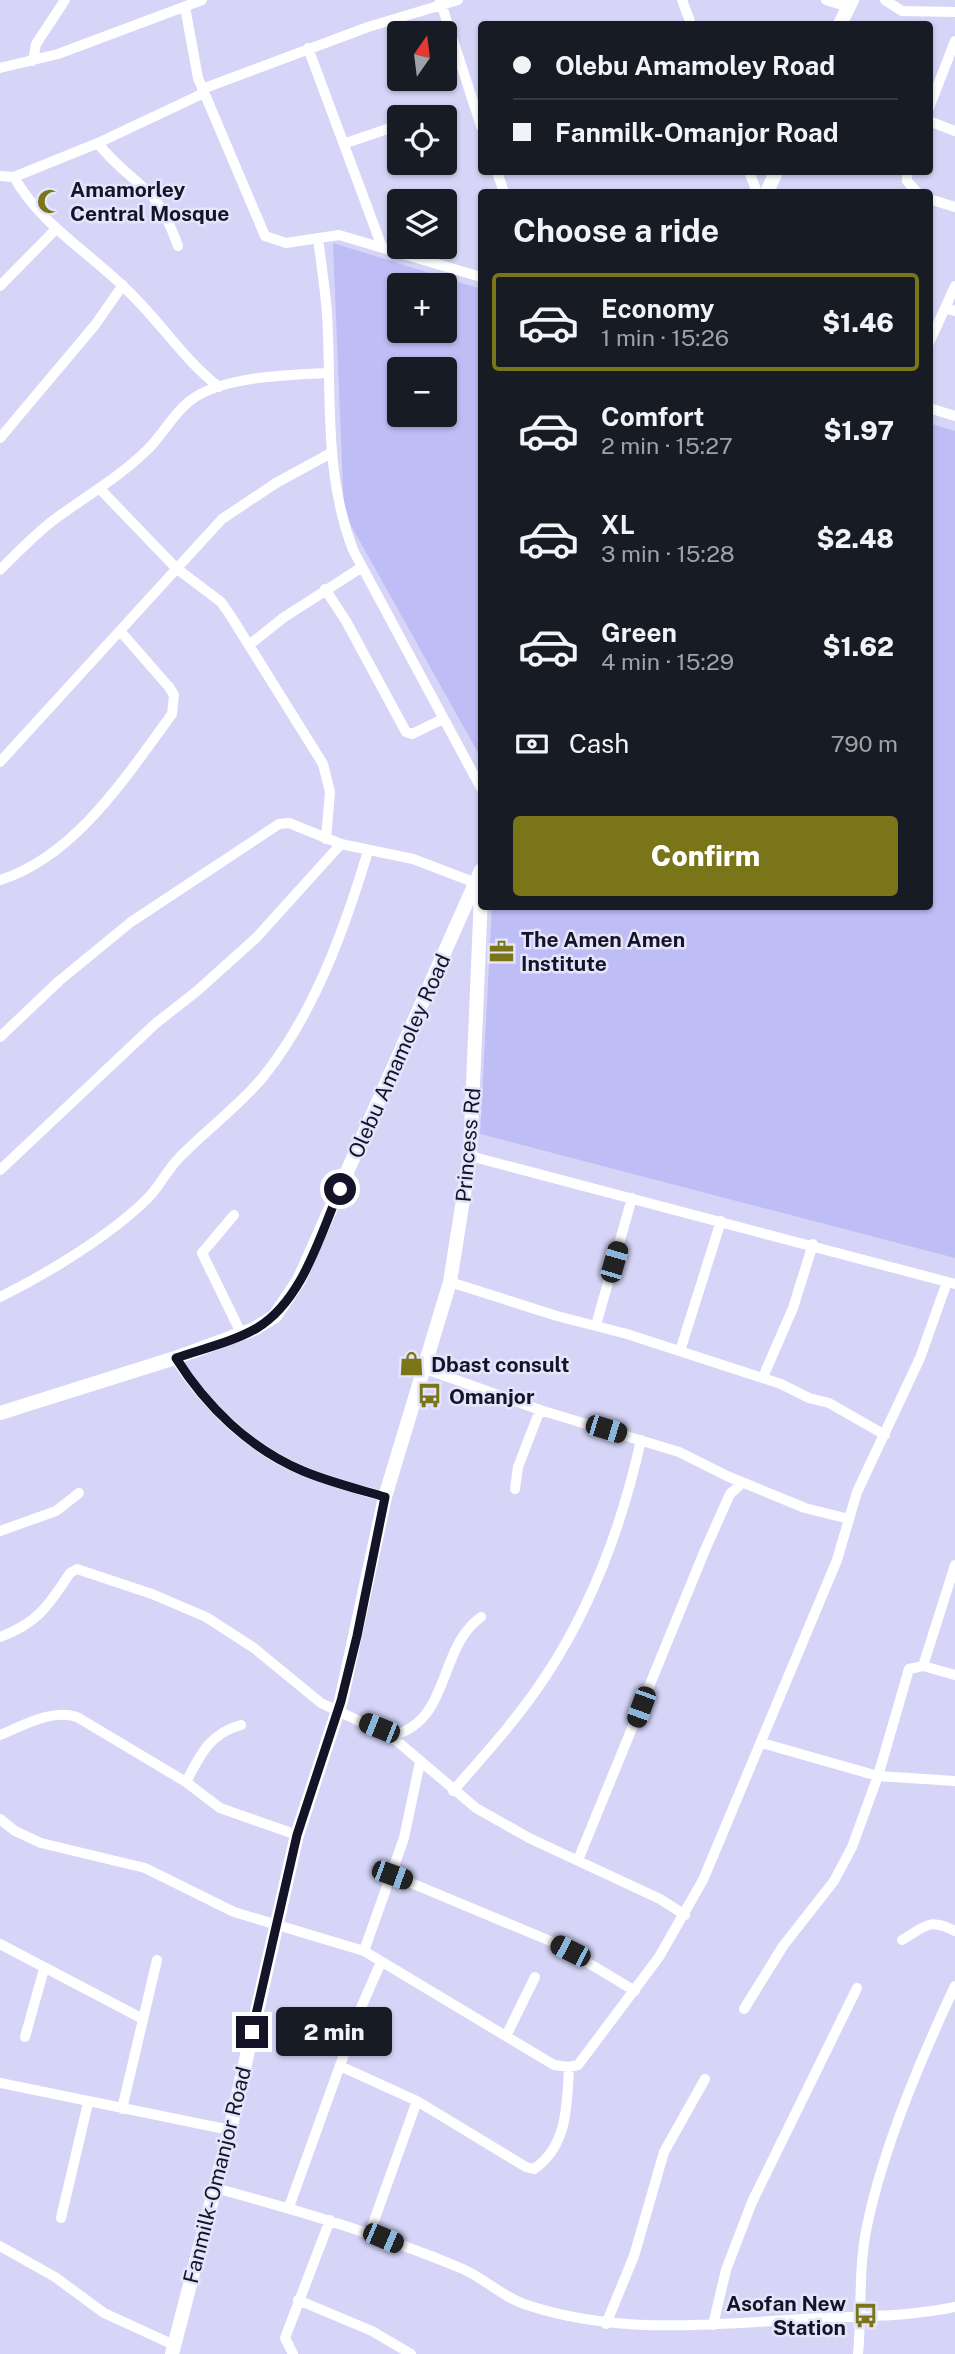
<!DOCTYPE html>
<meta charset="utf-8">
<style>
:root{--surface:#171b24;--page:#20242c;--text:#f1f3f6;--muted:#9ea1a6;--line:#363941;--accent:#7a7519}
body{margin:0;font-family:"Public Sans",sans-serif;background:var(--page);color:var(--text);height:100vh;display:flex;flex-direction:column;font-size:26px;white-space:nowrap}
*{box-sizing:border-box;margin:0}
p{font-size:23px;color:var(--muted)}
.icon{flex:none;width:38px;height:38px;fill:none;stroke:currentColor;stroke-width:2;stroke-linecap:round;stroke-linejoin:round}
.map{position:relative;flex:1;overflow:hidden}
.details{position:absolute;left:478px;top:189px;width:455px;height:721px;display:flex;flex-direction:column;background:var(--surface);border-radius:7px;box-shadow:0 2px 5px #0004}
.details>*{flex:none}
.guide{position:absolute;left:478px;top:21px;width:455px;height:154px;border-radius:7px;box-shadow:0 2px 5px #0004;display:grid;align-content:center;height:154px;padding:0 35px;background:var(--surface)}
.needle{width:46px;rotate:14deg}
.controls{position:absolute;left:387px;top:21px;display:grid;gap:14px}
.controls a{display:grid;place-items:center;width:70px;height:70px;border-radius:7px;background:var(--surface);box-shadow:0 2px 5px #0004;font-size:35px}
.end{position:absolute;width:32px;height:32px;margin:-16px;border:9px solid #151327;background:#fff;box-shadow:0 0 0 4px #fff}
.from{border-radius:50%}
.bubble{position:absolute;height:49px;border-radius:7px;background:var(--surface);box-shadow:0 2px 5px #0004;font-size:23px;font-weight:800;line-height:49px;text-align:center}
.car{position:absolute;width:21px;height:42px;margin:-21px -10px;border-radius:9px;box-shadow:0 0 5px 2px #0007;background:linear-gradient(#222 24%,#8ab4d8 0 40%,#222 0 76%,#8ab4d8 0 86%,#222 0)}
.guide b{display:flex;align-items:center;gap:24px;height:66px;font-size:26px}
.guide b+b{border-top:2px solid var(--line)}
.guide i{width:18px;height:18px;background:var(--text)}
ul{padding:0;list-style:none}
li{display:flex;align-items:center;gap:21px;height:98px;margin:0 14px 10px;padding:0 21px;border:4px solid transparent;border-radius:7px}
li div{flex:1}
li b{display:block;font-size:26px}
li em{font-style:normal;font-weight:800}
li.on{border-color:var(--accent)}
li>.icon{width:63px;height:63px;stroke-width:1.5}
h2{padding:0 35px;font-size:32px;line-height:84px}
.pay{display:flex;align-items:center;gap:18px;height:77px;padding:0 35px;font-size:26px}
.pay p{margin-inline-start:auto}
.button{display:flex;gap:14px;margin-top:auto;padding:14px 35px}
.button a{flex:1;height:80px;border-radius:7px;background:var(--accent);color:#fff;font-size:28px;font-weight:800;line-height:80px;text-align:center}
.map>svg:first-child{display:block}
.green{fill:#bfbdf6;fill-rule:evenodd}
.lines{fill:none;stroke-linecap:round;stroke-linejoin:round}
.street{stroke:#fff;stroke-width:10}
.secondary{stroke:#fff;stroke-width:14}
.route{stroke:#151327;stroke-width:9}
.labels{text-anchor:middle;dominant-baseline:central;stroke-width:5;stroke-linejoin:round;paint-order:stroke}
.poi-label{font-size:21px;font-weight:bold;fill:#151327;stroke:#e4e4fb;text-anchor:start}
.street-label{font-size:21px;fill:#151327;stroke:#e4e4fb}
</style>
<div class="map">
<svg width="955" height="2354" viewBox="0 0 955 2354">
<rect width="100%" height="100%" fill="#d6d5f8"/>
<!-- green -->
<path class="green" d="M333,243L481,289V758L344,513ZM399,285H444V331H399ZM399,369H444V415H399Z
M929,423L955,431V1258L480,1134L492,907L929,906Z"/>
<g class="lines">
<!-- street -->
<path class="street" d="M440,0L481,126
M682,0L691,24
M826,0L848,7
M885,0L902,11L955,12
M185,7L198,78L265,236L286,243L339,235L481,277
M308,48L382,247
M33,61L36,44L65,0
M0,68L58,54L202,0
M202,89L368,27L458,0
M929,108L955,41
M929,121L955,131
M98,143C114,165 135,178 153,197C165,212 172,229 178,246
M346,143L399,125
M497,172L504,192
M749,172L757,192
M907,172V181L917,192
M0,176L14,177L98,143L204,93
M14,177C41,225 89,252 127,290C160,321 183,359 219,387
M929,199L955,207
M318,238C321,263 325,288 327,313C332,395 323,471 353,550L481,788
M0,286L56,229
M945,308L955,311
M929,343L955,286
M929,408L955,416
M0,438L95,325L123,285
M100,489L176,568L221,602L232,618L323,764L330,792L326,839
M0,570C18,552 35,534 55,519C86,496 118,478 146,451C164,434 175,409 197,396C230,376 290,375 328,373
M325,589L346,621L406,732L412,734L443,719
M249,645L283,618L362,567
M0,762L222,519L276,483L331,453
M0,880C76,856 127,775 172,714L174,695L169,687L121,632
M0,1037L59,981L131,922L279,824L289,823L341,844L413,859L476,883
M470,1156L955,1284
M0,1170L155,1024L197,991L257,937L341,844
M234,1215L202,1253L242,1335
M450,1282L557,1316L627,1334L781,1384L809,1398L829,1403L885,1435
M0,1297C47,1274 109,1236 146,1200C159,1188 166,1171 179,1158C205,1131 239,1106 263,1077C314,1014 345,928 368,851
M596,1325L632,1198
M680,1351L721,1221
M175,1358C206,1406 250,1449 303,1471C329,1482 358,1489 385,1497
M423,1368L540,1410L679,1452L727,1476L805,1508L849,1519
M763,1377L793,1308L813,1244
M515,1489L518,1467L540,1410
M0,1531L56,1511L79,1493
M0,1637C38,1623 48,1606 70,1573L77,1569L152,1594L206,1617L254,1648L321,1703L391,1736L476,1808L529,1838L660,1899L685,1915
M923,1666L955,1565
M0,1735C24,1725 51,1709 77,1717L186,1782L220,1808L297,1835
M391,1736C452,1721 437,1648 481,1617
M762,1743L878,1776L955,1781
M186,1782C201,1754 209,1734 241,1725
M453,1791C486,1753 520,1716 547,1674C593,1604 623,1521 641,1440
M0,1819L15,1831L41,1843L145,1868L234,1912L364,1951L554,2065L569,2067L578,2065L659,1957L703,1880L837,1560L857,1492L920,1358L947,1282
M578,1860L705,1550L730,1494L742,1483
M392,1875L555,1943L635,1991
M902,1940C925,1927 928,1917 955,1931
M0,1944L141,2018
M364,1951L404,1838L420,1762
M744,2009L783,1946L834,1881L852,1847L878,1776L909,1669L923,1666L955,1675
M506,2036L535,1977
M25,2037L44,1969
M340,2066L417,2101L526,2167L534,2169C568,2146 567,2104 569,2067
M0,2083L230,2130
M122,2109L157,1960
M215,2188C300,2211 382,2235 463,2269C485,2279 504,2298 527,2305C611,2333 699,2326 786,2320C842,2315 899,2319 955,2307
M289,2207L360,2010L381,1962
M61,2218L88,2103
M370,2232L417,2101
M0,2246L55,2277L104,2313L174,2345
M298,2300L372,2331L411,2354
M606,2324L634,2256L664,2152L705,2079
M713,2325L726,2270L752,2202L857,1988
M293,2354L285,2338L330,2220
M858,2354C862,2312 858,2269 867,2226C883,2148 921,2058 955,1986"/>
<!-- secondary -->
<path class="secondary" d="M840,24L852,0
M767,192L776,172
M0,1413L175,1358L254,1329L275,1316L299,1280L481,870
M172,2354L230,2130L297,1835L341,1701L385,1497L450,1282L470,1156L481,895"/>
</g>
<g class="lines">
<!-- route -->
<path class="route" d="M252,2032L297,1835L341,1701L357,1636L385,1497C358,1489 329,1482 303,1471C250,1449 206,1406 176,1358C202,1349 233,1342 257,1328C303,1300 320,1235 340,1189"/>
</g>
<!-- icons -->
<defs>
<symbol id="mosque-bare" viewBox="-9 -9 18 18"><path d="M3.5-4.9A6 6 0 1 0 3.5 4.9A5 5 0 1 1 3.5-4.9Z" fill="#7a7519" stroke="#e4e4fb" stroke-width="2.5" paint-order="stroke"/></symbol>
<symbol id="office-bare" viewBox="-9 -9 18 18"><path d="M-6-3h4V-5.5h4V-3h4V5H-6ZM-1-4.5V-3h2v-1.5ZM-6 0V1H6V0Z" fill="#7a7519" stroke="#e4e4fb" stroke-width="2.5" paint-order="stroke"/></symbol>
<symbol id="shop-bare" viewBox="-9 -9 18 18"><path d="M-5-2.5h2.3a2.7 3.5 0 0 1 5.4 0H5L5.5 6h-11ZM-1.5-2.5h3a1.5 2.3 0 0 0-3 0Z" fill="#7a7519" stroke="#e4e4fb" stroke-width="2.5" paint-order="stroke"/></symbol>
<symbol id="bus-bare" viewBox="-9 -9 18 18"><path d="M-5-6H5V4H4V6H2V4H-2V6H-4V4H-5ZM-3.5-4V0h7V-4ZM-3.5 1.2v1.5H-2V1.2ZM2 1.2v1.5H3.5V1.2Z" fill="#7a7519" stroke="#e4e4fb" stroke-width="2.5" paint-order="stroke"/></symbol>
</defs>
<g fill-rule="evenodd">
<use href="#mosque-bare" x="32" y="184" width="35" height="35"/>
<use href="#office-bare" x="484" y="934" width="35" height="35"/>
<use href="#shop-bare" x="394" y="1346" width="35" height="35"/>
<use href="#bus-bare" x="412" y="1378" width="35" height="35"/>
<use href="#bus-bare" x="848" y="2298" width="35" height="35"/>
</g>
<g class="labels">
<!-- poi labels -->
<g class="poi-label">
<text x="70" y="189">Amamorley<tspan x="70" dy="24">Central Mosque</tspan></text>
<text x="521" y="939">The Amen Amen<tspan x="521" dy="24">Institute</tspan></text>
<text x="431" y="1364">Dbast consult</text>
<text x="449" y="1396">Omanjor</text>
<text x="846" y="2303" text-anchor="end">Asofan New<tspan x="846" dy="24">Station</tspan></text>
</g>
<!-- street labels -->
<g class="street-label">
<text transform="translate(399 1056) rotate(-66)">Olebu Amamoley Road</text>
<text transform="translate(468 1145) rotate(-85)">Princess Rd</text>
<text transform="translate(217 2175) rotate(-76)">Fanmilk-Omanjor Road</text>
</g>
</g>
</svg>
<div class="controls">
<a><svg class="needle" viewBox="-14 -14 28 28"><path d="M0-13l5 13h-10z" fill="#e53935"/><path d="M0 13l5-13h-10z" fill="#9ea1a6"/></svg></a>
<a><svg class="icon" aria-label="locate" viewBox="0 0 24 24"><circle cx="12" cy="12" r="6"/><path d="M12 2v4M12 18v4M2 12h4M18 12h4"/></svg></a>
<a><svg class="icon" aria-label="layers" viewBox="0 0 24 24"><path d="M12 4l9 5-9 5-9-5zM3 14l9 5 9-5"/></svg></a>
<a>+</a>
<a>−</a>
</div>
<i class="end from" style="left:340px;top:1189px"></i>
<i class="end" style="left:252px;top:2032px"></i>
<div class="bubble" style="left:276px;top:2007px;width:116px">2 min</div>
<i class="car" style="left:614px;top:1262px;rotate:16deg"></i>
<i class="car" style="left:606px;top:1429px;rotate:107deg"></i>
<i class="car" style="left:641px;top:1707px;rotate:200deg"></i>
<i class="car" style="left:379px;top:1728px;rotate:292deg"></i>
<i class="car" style="left:392px;top:1875px;rotate:110deg"></i>
<i class="car" style="left:570px;top:1951px;rotate:297deg"></i>
<i class="car" style="left:383px;top:2238px;rotate:113deg"></i>
<div class="guide">
<b><i class="from"></i>Olebu Amamoley Road</b>
<b><i></i>Fanmilk-Omanjor Road</b>
</div>
<section class="details">
<h2>Choose a ride</h2>
<ul>
<li class="on"><svg class="icon" aria-label="car" viewBox="0 0 24 24"><path d="M5 17H2v-5l4-1 3-4h7l3 4 3 1v5h-3M9 17h6M6 11h13"/><circle cx="7" cy="17" r="2"/><circle cx="17" cy="17" r="2"/></svg><div><b>Economy</b><p>1 min · 15:26</p></div><em>$1.46</em></li>
<li><svg class="icon" aria-label="car" viewBox="0 0 24 24"><path d="M5 17H2v-5l4-1 3-4h7l3 4 3 1v5h-3M9 17h6M6 11h13"/><circle cx="7" cy="17" r="2"/><circle cx="17" cy="17" r="2"/></svg><div><b>Comfort</b><p>2 min · 15:27</p></div><em>$1.97</em></li>
<li><svg class="icon" aria-label="car" viewBox="0 0 24 24"><path d="M5 17H2v-5l4-1 3-4h7l3 4 3 1v5h-3M9 17h6M6 11h13"/><circle cx="7" cy="17" r="2"/><circle cx="17" cy="17" r="2"/></svg><div><b>XL</b><p>3 min · 15:28</p></div><em>$2.48</em></li>
<li><svg class="icon" aria-label="car" viewBox="0 0 24 24"><path d="M5 17H2v-5l4-1 3-4h7l3 4 3 1v5h-3M9 17h6M6 11h13"/><circle cx="7" cy="17" r="2"/><circle cx="17" cy="17" r="2"/></svg><div><b>Green</b><p>4 min · 15:29</p></div><em>$1.62</em></li>
</ul>
<div class="pay"><svg class="icon" aria-label="cash" viewBox="0 0 24 24"><path d="M3 7h18v10H3z"/><circle cx="12" cy="12" r="2"/></svg>Cash<p>790 m</p></div>
<div class="button"><a>Confirm</a></div>
</section>
</div>
